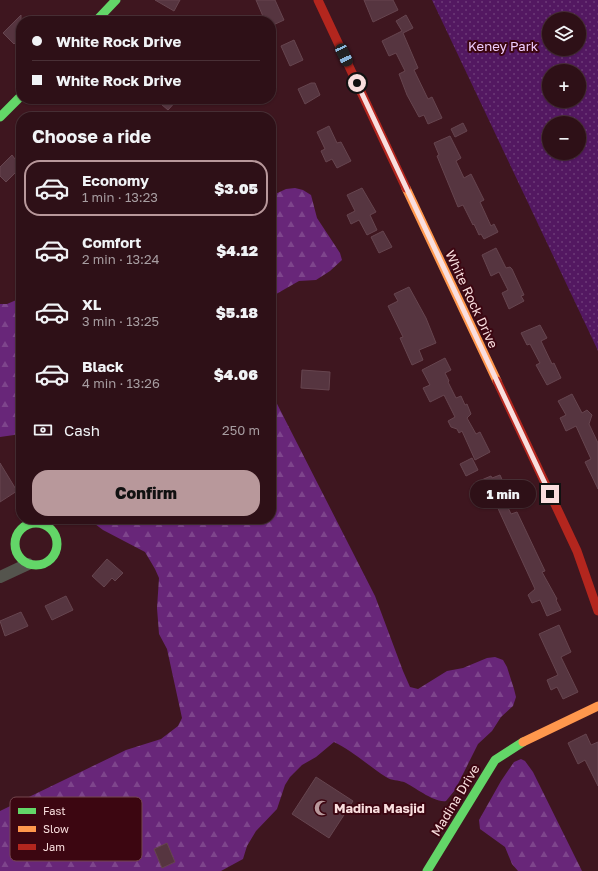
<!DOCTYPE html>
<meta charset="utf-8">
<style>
:root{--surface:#2e1017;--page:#3a1e24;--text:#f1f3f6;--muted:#a79da1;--line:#493036;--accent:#b8989b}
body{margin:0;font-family:"Golos Text",sans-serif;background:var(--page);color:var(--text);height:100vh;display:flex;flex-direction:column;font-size:15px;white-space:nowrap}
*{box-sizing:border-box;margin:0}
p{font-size:13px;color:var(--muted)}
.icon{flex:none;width:22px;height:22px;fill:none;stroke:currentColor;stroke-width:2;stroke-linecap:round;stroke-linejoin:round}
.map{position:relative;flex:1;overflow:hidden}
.sheet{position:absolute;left:16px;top:112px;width:260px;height:412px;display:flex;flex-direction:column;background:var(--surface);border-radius:16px;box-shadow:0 1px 3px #0004,0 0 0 1px var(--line)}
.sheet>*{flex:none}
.top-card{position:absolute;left:16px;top:16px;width:260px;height:88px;border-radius:16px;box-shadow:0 1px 3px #0004,0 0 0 1px var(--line);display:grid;align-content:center;height:88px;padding:0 16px;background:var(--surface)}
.buttons{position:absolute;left:542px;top:12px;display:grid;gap:8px}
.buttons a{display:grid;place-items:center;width:44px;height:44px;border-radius:50%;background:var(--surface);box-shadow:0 1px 3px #0004,0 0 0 1px var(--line);font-size:20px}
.end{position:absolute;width:18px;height:18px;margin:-9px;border:5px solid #f9dede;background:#111;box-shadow:0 0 0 2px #111}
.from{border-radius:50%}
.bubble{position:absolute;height:28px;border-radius:14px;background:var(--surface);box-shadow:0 1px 3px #0004,0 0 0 1px var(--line);font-size:13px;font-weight:800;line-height:28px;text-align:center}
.car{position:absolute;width:12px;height:24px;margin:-12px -6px;border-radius:5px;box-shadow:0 0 3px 1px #0007;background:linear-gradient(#222 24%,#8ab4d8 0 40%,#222 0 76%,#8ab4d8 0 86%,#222 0)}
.top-card b{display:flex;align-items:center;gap:14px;height:38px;font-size:15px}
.top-card b+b{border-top:1px solid var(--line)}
.top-card i{width:10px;height:10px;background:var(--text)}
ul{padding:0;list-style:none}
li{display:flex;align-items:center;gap:12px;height:56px;margin:0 8px 6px;padding:0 8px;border:2px solid transparent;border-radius:16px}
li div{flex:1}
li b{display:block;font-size:15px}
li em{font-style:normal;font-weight:800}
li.active{border-color:var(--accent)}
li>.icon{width:36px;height:36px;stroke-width:1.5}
h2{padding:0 16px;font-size:18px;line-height:48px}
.pay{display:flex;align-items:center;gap:10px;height:44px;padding:0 16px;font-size:15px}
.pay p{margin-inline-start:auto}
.action{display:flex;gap:8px;margin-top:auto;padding:8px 16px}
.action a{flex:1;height:46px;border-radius:16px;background:var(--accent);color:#111;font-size:16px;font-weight:800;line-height:46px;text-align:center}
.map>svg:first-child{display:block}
.forest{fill:url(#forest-firs)}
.park{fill:url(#park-dots);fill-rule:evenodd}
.building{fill:#563540;stroke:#66454f}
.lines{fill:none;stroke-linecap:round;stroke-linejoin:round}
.street{stroke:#54544d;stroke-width:12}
.fast{stroke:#63d668;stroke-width:9}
.slow{stroke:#ff974d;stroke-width:9}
.jam{stroke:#b3261e;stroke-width:9}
.route{stroke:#f9dede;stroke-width:5}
.labels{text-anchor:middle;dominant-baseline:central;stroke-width:4;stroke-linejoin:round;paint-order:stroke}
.park-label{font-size:13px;fill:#efcdfd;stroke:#3c0611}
.street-label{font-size:13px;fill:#f9dede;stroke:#3c0611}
.poi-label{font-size:13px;font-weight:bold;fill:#f9dede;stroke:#3c0611;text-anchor:start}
.key{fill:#3c0611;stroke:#75474e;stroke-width:1}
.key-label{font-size:11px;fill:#f9dede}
</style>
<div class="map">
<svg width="598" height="871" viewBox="0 0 598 871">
<defs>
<pattern id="forest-firs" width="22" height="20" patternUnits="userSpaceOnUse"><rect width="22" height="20" fill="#682679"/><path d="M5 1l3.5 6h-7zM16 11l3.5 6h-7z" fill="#7e458c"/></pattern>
<pattern id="park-dots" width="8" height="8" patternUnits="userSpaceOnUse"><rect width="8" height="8" fill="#531861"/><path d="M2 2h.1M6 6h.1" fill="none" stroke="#6c3977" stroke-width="1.8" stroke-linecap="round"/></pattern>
</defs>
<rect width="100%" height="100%" fill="#3e161f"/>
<!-- forest -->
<path class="forest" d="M295,188L303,190L311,195L317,218L340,253L342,260L330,271L316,280L299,281L271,297V196L286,189Z
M21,298V431L14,435L0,437V304H7Z
M271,392L375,596L403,671L410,687L418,689L447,671L463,668L487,658L495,657L503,660L507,667L514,689L516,697L513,706L501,717L492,731L478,744L455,790L446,801C434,803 415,787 404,782C398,780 392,781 386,777C370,767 350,749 334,742L316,757L302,765L290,777L285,785L277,809L256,831L247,846L243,859L221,871H0V811L126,750L161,739L178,726L182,718L167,649L159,634L157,608L159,578L155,569L145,552L103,530L95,524L94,519H271Z
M521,759L525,761L533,772L582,871H518L512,864L505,847L480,829L479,820L501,781L514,762Z"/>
<!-- park -->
<path class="park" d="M432,0H598V351L592,338ZM549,19H579V49H549ZM549,71H579V101H549ZM549,123H579V153H549Z"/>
<!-- building -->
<path class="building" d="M155,0H180L174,11Z
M256,0H275L284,20L271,26V21H265Z
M364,0H393L398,10L373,22Z
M21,15V37L14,44L3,33Z
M406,15L413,28L403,33L418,68L414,70L428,99L432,97L442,118L428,124L424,115L419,117L407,95L399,74L405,71L396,53L389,56L382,41L402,31L396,21Z
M294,40L303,60L290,66L281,46Z
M311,83H315L320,95L305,104L298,89Z
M155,99H178L168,110Z
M463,123L467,131L455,137L451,129Z
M329,126L337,143L341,142L351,161L337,168L332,159L326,162L321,151L325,149L317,132Z
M450,136L461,158L456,161L464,178L471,174L484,200L480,202L491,226L494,224L498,232L484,239L481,234L479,235L474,224L473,225L463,205L458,207L437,156L439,155L434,143Z
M12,155L21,167L6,182L0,176V167Z
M362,188L376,212L370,215L377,230L367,235L359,220L351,224L347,215L355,211L347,195Z
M383,231L392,247L379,253L371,237Z
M496,248L506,268L510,267L512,269L524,295L521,296L524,301L509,309L502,293L508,290L499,272L491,276L482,255Z
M409,287L426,318L436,343L419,350L423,360L412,365L400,338L403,337L388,306L398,301L394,294Z
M540,325L547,338L541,341L552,364L554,363L561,378L547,385L536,365L540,363L530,344L527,345L521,333Z
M445,358L451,370L445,373L449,381L448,382L456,398L461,396L465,405L467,404L471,414L467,418L476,434L480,432L490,452L475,460L462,431L459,433L457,429L451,427L448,421L455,417L444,395L430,402L423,388L430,385L422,370Z
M302,370L330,372L329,390L301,388Z
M572,394L582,413L587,410L592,415L589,424L598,443V489L585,462L591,459L576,426L566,431L560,418L566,415L558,401Z
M472,458L478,470L466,476L460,464Z
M0,463L17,491L0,502Z
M500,475L509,495L503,497L511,514L517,512L545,571L542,572L557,599L556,600L561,610L547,616L540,600L532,603L528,595L535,589L495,502L488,506L483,494L479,495L476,490L479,481L491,476L492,478Z
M107,559L123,573L115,581L112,578L104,587L92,576Z
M66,596L73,610L52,620L45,606Z
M21,612L28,626L5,636L0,621Z
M559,625L571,652L561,657L578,692L563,699L557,687L551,690L547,680L558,675L539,634Z
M586,734L591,745L598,742V786L585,760L578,764L568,743Z
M316,777L353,801L329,838L292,814Z
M167,843L175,862L162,868L154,849Z"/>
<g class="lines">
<!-- street -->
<path class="street" d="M0,577L28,564"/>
<!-- fast -->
<path class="fast" d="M96,21L116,0
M0,117L21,96
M15 544a21 21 0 1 1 42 0a21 21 0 1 1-42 0Z
M427,871L495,760L523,742"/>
<!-- slow -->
<path class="slow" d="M406,188L497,381
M523,742L598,706"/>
<!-- jam -->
<path class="jam" d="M318,0L406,188
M497,381L577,551L598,611"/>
</g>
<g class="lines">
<!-- route -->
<path class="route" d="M357,83L550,494"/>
</g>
<!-- icons -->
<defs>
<symbol id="mosque-bare" viewBox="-9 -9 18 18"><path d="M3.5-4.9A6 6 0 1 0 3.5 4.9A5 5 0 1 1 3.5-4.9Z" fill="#b8989b" stroke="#3c0611" stroke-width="2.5" paint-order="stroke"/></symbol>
</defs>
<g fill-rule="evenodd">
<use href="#mosque-bare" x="311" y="797" width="22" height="22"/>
</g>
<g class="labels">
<!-- park labels -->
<g class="park-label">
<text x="503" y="46">Keney Park</text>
</g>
<!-- street labels -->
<g class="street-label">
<text transform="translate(472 299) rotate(65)">White Rock Drive</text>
<text transform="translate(455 800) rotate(-59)">Madina Drive</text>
</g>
<!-- poi labels -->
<g class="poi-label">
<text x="334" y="808">Madina Masjid</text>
</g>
</g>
<!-- legend -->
<rect x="10" y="797" width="132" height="64" rx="6" class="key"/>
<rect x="18" y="808" width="18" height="6" fill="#63d668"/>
<rect x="18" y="826" width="18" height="6" fill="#ff974d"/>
<rect x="18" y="844" width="18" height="6" fill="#b3261e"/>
<g class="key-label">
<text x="43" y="815">Fast</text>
<text x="43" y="833">Slow</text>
<text x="43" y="851">Jam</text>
</g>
</svg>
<div class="buttons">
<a><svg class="icon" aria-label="layers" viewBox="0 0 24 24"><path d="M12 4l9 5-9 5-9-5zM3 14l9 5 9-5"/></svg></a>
<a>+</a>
<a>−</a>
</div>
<i class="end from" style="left:357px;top:83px"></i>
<i class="end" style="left:550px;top:494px"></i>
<div class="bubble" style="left:470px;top:480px;width:66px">1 min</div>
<i class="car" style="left:344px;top:55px;rotate:155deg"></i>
<div class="top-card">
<b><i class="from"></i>White Rock Drive</b>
<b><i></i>White Rock Drive</b>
</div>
<section class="sheet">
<h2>Choose a ride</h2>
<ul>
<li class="active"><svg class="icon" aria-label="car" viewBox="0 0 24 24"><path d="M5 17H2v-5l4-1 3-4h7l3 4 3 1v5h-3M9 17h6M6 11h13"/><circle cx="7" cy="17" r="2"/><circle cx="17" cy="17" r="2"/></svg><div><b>Economy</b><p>1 min · 13:23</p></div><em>$3.05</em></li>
<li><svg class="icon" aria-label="car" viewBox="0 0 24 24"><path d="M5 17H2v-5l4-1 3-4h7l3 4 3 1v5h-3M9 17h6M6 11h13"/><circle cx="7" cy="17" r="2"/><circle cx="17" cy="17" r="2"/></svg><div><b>Comfort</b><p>2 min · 13:24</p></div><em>$4.12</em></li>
<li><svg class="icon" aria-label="car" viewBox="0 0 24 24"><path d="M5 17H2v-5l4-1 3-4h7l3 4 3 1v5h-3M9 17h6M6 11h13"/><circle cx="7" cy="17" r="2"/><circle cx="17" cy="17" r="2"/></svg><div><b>XL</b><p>3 min · 13:25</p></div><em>$5.18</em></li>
<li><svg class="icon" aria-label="car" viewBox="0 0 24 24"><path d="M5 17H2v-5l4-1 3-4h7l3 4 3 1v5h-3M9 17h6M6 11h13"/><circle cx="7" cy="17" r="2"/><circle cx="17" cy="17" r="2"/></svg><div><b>Black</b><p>4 min · 13:26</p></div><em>$4.06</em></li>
</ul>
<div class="pay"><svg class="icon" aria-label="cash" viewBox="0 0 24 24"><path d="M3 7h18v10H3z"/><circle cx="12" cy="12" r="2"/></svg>Cash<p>250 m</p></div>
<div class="action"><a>Confirm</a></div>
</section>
</div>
